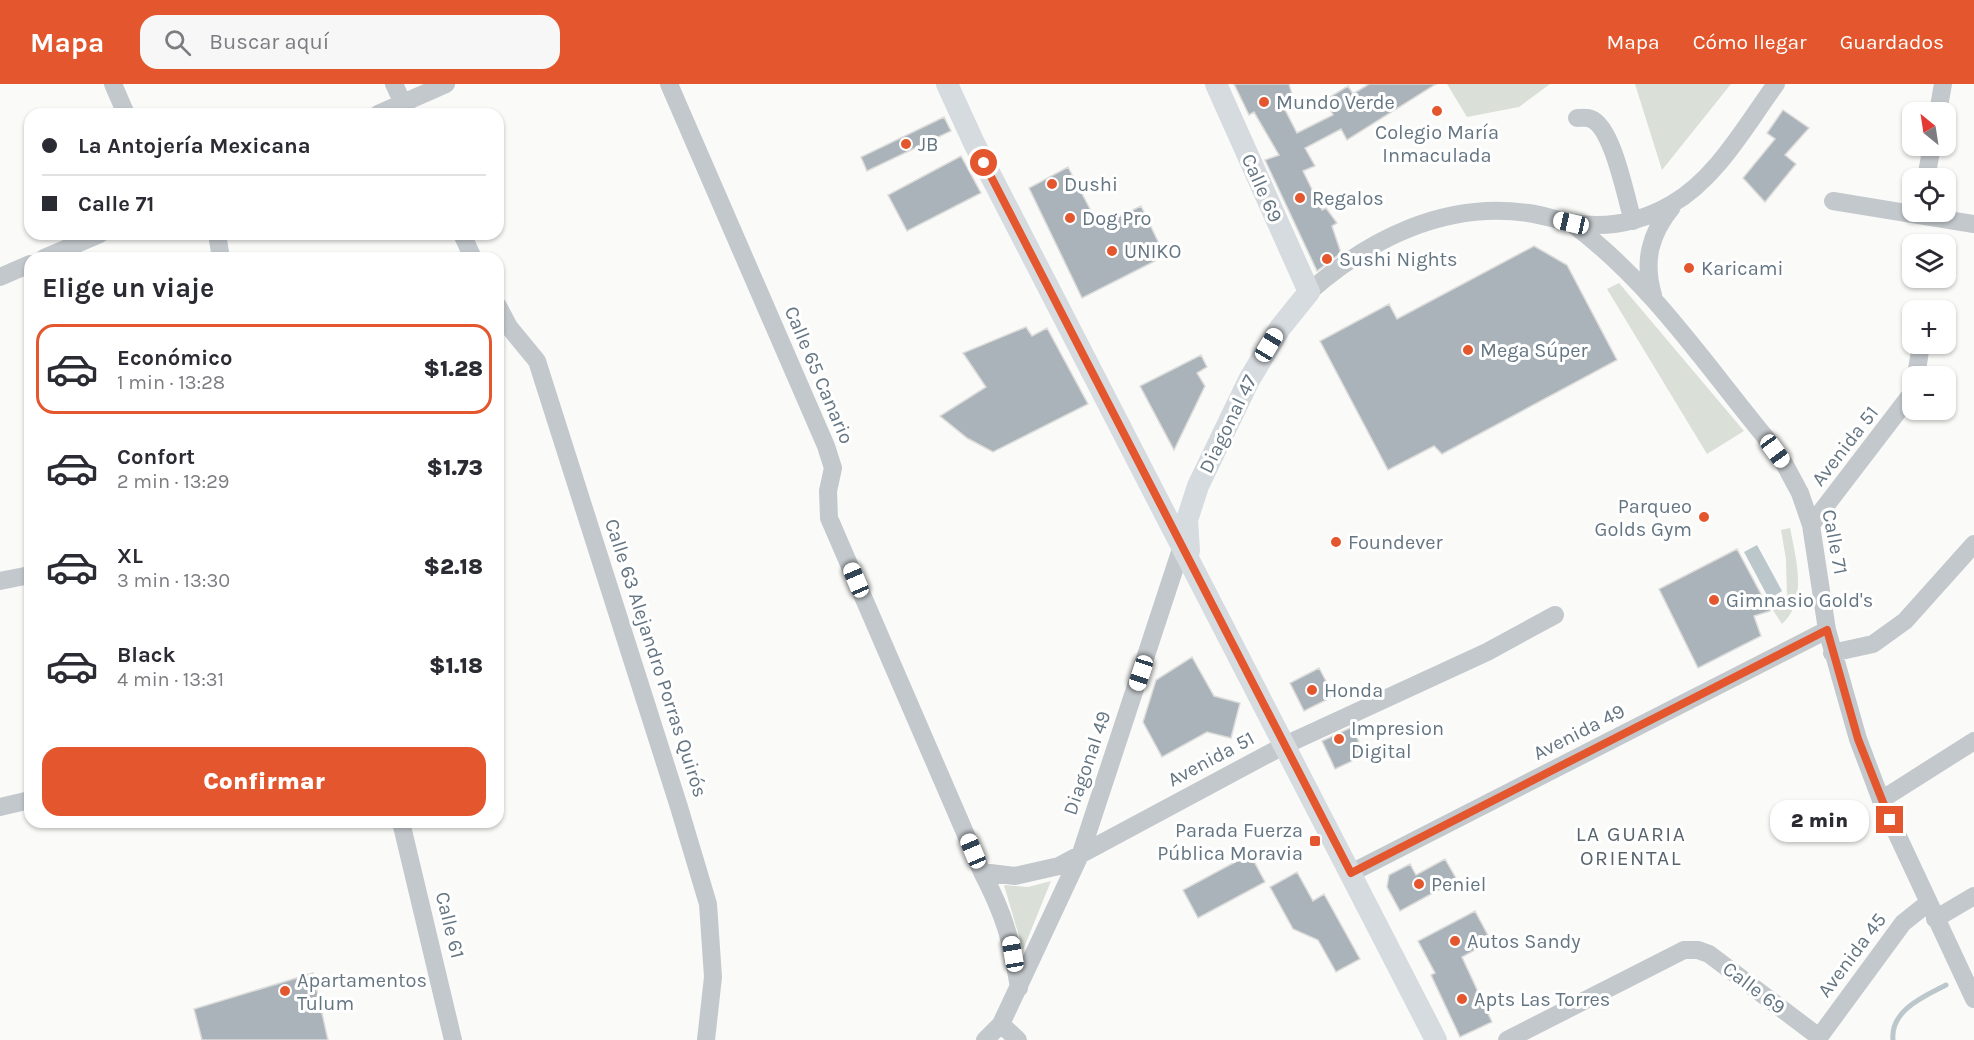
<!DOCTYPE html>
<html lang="es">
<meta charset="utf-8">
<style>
:root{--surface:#fff;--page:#f7f7f7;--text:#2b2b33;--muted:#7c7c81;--line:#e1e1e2;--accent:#e4572e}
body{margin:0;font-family:Karla,sans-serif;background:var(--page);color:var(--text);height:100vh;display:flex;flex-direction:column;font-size:22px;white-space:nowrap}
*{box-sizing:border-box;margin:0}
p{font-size:20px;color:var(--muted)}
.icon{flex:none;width:33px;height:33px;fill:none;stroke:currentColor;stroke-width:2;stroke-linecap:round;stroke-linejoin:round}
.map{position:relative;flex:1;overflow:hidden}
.side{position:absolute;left:24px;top:168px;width:480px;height:576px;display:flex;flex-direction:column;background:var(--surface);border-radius:18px;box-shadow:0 2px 4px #0004}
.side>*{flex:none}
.guide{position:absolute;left:24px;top:24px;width:480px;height:132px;border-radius:18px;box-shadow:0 2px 4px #0004;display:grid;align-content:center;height:132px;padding:0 18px;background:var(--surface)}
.needle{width:39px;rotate:330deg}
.tools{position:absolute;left:1902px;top:18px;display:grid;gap:12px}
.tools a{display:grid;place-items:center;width:54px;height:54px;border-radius:12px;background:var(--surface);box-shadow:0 2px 4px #0004;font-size:30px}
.end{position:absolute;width:27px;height:27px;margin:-14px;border:8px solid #e4572e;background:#fff;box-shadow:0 0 0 3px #fff}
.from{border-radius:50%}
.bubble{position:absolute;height:42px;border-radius:18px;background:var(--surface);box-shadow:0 2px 4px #0004;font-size:20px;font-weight:800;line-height:42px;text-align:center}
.car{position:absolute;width:18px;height:36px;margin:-18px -9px;border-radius:8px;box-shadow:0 0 4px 2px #0007;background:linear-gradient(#fff 24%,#345 0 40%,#fff 0 76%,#345 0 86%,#fff 0)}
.guide b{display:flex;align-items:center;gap:21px;height:57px;font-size:22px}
.guide b+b{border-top:2px solid var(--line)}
.guide i{width:15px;height:15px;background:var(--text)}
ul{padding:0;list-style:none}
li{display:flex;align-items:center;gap:18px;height:90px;margin:0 12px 9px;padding:0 6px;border:3px solid transparent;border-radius:18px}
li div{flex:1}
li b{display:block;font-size:22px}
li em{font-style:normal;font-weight:800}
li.current{border-color:var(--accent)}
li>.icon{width:54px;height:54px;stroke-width:1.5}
h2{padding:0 18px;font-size:27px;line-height:72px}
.primary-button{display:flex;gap:12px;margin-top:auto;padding:12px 18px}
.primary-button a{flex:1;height:69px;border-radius:18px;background:var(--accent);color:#fff;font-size:24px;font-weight:800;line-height:69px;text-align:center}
header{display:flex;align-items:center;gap:36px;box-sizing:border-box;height:84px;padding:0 30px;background:var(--accent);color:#fff}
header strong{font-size:28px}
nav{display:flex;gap:33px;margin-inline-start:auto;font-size:21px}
.search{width:420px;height:54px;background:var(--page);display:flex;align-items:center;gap:15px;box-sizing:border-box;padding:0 21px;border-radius:18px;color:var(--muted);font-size:22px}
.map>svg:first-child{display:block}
.green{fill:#dadfd7}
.water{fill:#bbc7cb}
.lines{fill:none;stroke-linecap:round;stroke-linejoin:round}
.stream{stroke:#bbc7cb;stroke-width:5}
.building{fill:#aab3b9;stroke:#dcdcda;stroke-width:1.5}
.minor{stroke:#c3c8cc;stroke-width:18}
.major{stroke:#d6dbdf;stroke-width:22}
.route{stroke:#e4572e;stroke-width:8}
.poi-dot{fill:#e4572e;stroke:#fff;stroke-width:2}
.labels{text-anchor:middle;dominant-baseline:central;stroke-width:6;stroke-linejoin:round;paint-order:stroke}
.poi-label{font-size:20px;fill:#657683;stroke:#fff;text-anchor:start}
.street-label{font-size:20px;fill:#657683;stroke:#fff}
.neighbourhood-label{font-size:21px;letter-spacing:1.5px;fill:#57646e;stroke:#fff}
</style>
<header>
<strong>Mapa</strong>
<div class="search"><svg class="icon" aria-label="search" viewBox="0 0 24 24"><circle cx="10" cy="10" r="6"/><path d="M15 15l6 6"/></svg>Buscar aquí</div>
<nav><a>Mapa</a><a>Cómo llegar</a><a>Guardados</a></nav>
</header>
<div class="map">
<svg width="1974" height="956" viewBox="0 0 1974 956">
<rect width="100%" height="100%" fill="#fafaf8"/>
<!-- green -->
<path class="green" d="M1447,0H1550L1519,23L1467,33Z
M1635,0H1731L1662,86Z
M1619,199L1744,347L1707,370L1607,205Z
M1790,444C1796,475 1808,516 1782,540L1771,523L1787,513L1786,475L1781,446Z
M1051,797L1023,866L1004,801L1028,803Z"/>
<!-- water -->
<path class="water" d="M1757,461L1782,507L1769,515L1744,468Z"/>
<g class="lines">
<!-- stream -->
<path class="stream" d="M1893,956C1890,926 1925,912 1946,901"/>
</g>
<!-- building -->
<path class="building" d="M1234,0H1289L1292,10L1280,16L1297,49L1333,31L1325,16L1348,2L1353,10L1369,0H1436L1347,56L1341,45L1305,64L1315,82L1303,87L1322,126L1326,124L1337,139L1332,142L1341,169L1317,187L1265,76L1279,71L1254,28L1249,31Z
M1783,26L1809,44L1785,71L1796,80L1765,118L1743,94L1775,55L1767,49Z
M944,33L951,47L867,87L861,73Z
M961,72L981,109L907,147L888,111Z
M1068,83L1099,142L1141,122L1165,172L1082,214L1029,104Z
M1534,162L1567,181L1617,276L1442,370L1434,362L1388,386L1320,257L1389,220L1397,235Z
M1026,243L1032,252L1047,244L1088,320L993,368L967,354L940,332L986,303L963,269Z
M1201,271L1207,283L1197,289L1205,302L1174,366L1140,302Z
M1737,465L1770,527L1754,532L1761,552L1698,584L1659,505Z
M1192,573L1214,612L1240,619L1231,654L1207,648L1162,673L1143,638L1156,596Z
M1319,584L1334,612L1304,627L1290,599Z
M1352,643L1365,671L1335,685L1322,657Z
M1250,770L1265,798L1198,834L1183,806Z
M1445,775L1457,796L1400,827L1387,803L1389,791L1410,780L1416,791Z
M1297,788L1313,817L1324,810L1360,875L1336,888L1318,856L1293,845L1270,803Z
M1475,827L1491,857L1462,873L1492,938L1460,953L1431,891L1435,889L1418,857Z
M313,889L328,956H202L194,925Z"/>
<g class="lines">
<!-- minor -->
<path class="minor" d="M113,0L126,30
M394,0L407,28
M669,0L826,362L833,384L828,407L829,434L982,788C1005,832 1011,855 1019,904
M1938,28L1943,0
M378,30L446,0
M1577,34C1581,34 1587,33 1591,35C1613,43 1626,115 1633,137
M1926,94L1932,62
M1833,117L1974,140
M1571,139C1649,196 1705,280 1766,354L1785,381L1800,409L1811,441L1827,546L1858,655L1881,716L1974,915
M217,150L221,174
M462,150L473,174
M44,174L100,150
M0,193L30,180
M1309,208C1369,155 1445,117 1528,129C1543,131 1557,136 1572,139C1608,145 1641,138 1672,120C1717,94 1746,41 1776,0
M1653,211C1643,177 1650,150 1672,123
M498,222L509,243L537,277L679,723L708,820L713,893L706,956
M1916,292L1920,267
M1811,441L1912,309
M0,497L30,491
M1832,569L1873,560L1905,537L1974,460
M1881,716L1974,657
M0,723L30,716
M401,738L453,956
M982,788L1015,792L1059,782L1283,662L1487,568L1555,531
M1351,789L1827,546
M1935,835L1974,812
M1001,940L1018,956
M985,956L1001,940L1081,769L1182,462
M1507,956L1684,866H1698L1709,870L1819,953
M1817,956L1903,839L1928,819"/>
<!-- major -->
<path class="major" d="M947,0L974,59L1436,956
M1189,467L1187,436L1198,402L1249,296L1280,244L1309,208L1216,0"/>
</g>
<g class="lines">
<!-- route -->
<path class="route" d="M984,79L1351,789L1827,546L1858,655L1890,736"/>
</g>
<!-- markers -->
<g class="poi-dot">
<circle cx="1264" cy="18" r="6"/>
<circle cx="1437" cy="27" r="6"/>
<circle cx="906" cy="60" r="6"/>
<circle cx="1052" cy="100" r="6"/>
<circle cx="1300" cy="114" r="6"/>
<circle cx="1070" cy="134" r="6"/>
<circle cx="1112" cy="167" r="6"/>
<circle cx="1327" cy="175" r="6"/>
<circle cx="1689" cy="184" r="6"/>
<circle cx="1468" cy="266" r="6"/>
<circle cx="1704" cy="433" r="6"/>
<circle cx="1336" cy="458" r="6"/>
<circle cx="1714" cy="516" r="6"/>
<circle cx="1312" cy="606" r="6"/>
<circle cx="1339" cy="655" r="6"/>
<rect x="1309" y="751" width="12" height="12" rx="3"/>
<circle cx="1419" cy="800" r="6"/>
<circle cx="1455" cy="857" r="6"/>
<circle cx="285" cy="907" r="6"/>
<circle cx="1462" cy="915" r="6"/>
</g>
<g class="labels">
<!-- poi labels -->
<g class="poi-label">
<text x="1276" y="18">Mundo Verde</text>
<text x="1437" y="48" text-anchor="middle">Colegio María<tspan x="1437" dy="23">Inmaculada</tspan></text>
<text x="918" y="60">JB</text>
<text x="1064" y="100">Dushi</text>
<text x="1312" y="114">Regalos</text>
<text x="1082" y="134">Dog Pro</text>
<text x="1124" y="167">UNIKO</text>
<text x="1339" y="175">Sushi Nights</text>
<text x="1701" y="184">Karicami</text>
<text x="1480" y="266">Mega Súper</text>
<text x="1692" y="422" text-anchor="end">Parqueo<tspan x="1692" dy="23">Golds Gym</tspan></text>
<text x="1348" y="458">Foundever</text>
<text x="1726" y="516">Gimnasio Gold's</text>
<text x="1324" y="606">Honda</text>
<text x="1351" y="644">Impresion<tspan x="1351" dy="23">Digital</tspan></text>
<text x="1303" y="746" text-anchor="end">Parada Fuerza<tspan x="1303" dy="23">Pública Moravia</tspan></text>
<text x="1431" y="800">Peniel</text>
<text x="1467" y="857">Autos Sandy</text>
<text x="297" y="896">Apartamentos<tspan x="297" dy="23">Tulum</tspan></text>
<text x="1474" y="915">Apts Las Torres</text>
</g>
<!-- street labels -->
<g class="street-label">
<text transform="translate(1262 104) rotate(66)">Calle 69</text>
<text transform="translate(819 291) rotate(67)">Calle 65 Canario</text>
<text transform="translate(1228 340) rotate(-64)">Diagonal 47</text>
<text transform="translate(1845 362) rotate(-52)">Avenida 51</text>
<text transform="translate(1835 458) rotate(79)">Calle 71</text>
<text transform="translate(656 574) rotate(72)">Calle 63 Alejandro Porras Quirós</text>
<text transform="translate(1579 648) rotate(-27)">Avenida 49</text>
<text transform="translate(1211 675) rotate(-28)">Avenida 51</text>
<text transform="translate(1087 679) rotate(-71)">Diagonal 49</text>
<text transform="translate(450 841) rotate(76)">Calle 61</text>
<text transform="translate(1852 871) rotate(-53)">Avenida 45</text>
<text transform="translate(1754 904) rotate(37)">Calle 69</text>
</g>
<!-- neighbourhood labels -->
<g class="neighbourhood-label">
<text x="1631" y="750">LA GUARIA<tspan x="1631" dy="24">ORIENTAL</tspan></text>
</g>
</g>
</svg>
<div class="tools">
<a><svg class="needle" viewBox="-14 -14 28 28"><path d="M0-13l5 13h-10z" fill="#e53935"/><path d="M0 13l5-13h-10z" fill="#7c7c81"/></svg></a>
<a><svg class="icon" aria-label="locate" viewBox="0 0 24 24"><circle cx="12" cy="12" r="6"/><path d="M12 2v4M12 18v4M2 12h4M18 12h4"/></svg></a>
<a><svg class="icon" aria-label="layers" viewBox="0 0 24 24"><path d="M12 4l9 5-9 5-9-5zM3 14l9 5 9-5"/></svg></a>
<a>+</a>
<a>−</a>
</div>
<i class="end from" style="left:984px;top:79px"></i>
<i class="end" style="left:1890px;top:736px"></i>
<div class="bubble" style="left:1770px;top:716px;width:99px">2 min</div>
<i class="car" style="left:1571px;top:139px;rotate:283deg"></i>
<i class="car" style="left:1269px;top:261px;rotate:31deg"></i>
<i class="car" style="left:1775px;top:367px;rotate:144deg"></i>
<i class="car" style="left:856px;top:496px;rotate:337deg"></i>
<i class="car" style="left:1141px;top:589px;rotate:198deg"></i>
<i class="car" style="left:973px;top:767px;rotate:337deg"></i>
<i class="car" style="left:1013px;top:870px;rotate:350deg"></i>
<div class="guide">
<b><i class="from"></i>La Antojería Mexicana</b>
<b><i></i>Calle 71</b>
</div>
<section class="side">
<h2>Elige un viaje</h2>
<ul>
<li class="current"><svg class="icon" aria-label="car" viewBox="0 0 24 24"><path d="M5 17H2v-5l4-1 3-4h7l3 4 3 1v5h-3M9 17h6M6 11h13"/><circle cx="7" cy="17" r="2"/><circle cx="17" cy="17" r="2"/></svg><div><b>Económico</b><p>1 min · 13:28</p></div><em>$1.28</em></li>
<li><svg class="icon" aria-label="car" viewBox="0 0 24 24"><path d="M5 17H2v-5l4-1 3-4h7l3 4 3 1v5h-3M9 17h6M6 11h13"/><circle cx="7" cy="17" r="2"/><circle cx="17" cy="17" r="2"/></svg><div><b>Confort</b><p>2 min · 13:29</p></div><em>$1.73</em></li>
<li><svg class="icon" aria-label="car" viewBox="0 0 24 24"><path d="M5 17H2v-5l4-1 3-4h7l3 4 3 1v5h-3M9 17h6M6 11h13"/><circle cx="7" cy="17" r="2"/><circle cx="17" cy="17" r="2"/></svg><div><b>XL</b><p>3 min · 13:30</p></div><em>$2.18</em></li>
<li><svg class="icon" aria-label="car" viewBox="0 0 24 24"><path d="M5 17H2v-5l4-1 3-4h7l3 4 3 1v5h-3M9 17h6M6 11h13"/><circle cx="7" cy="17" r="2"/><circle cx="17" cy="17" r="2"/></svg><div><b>Black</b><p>4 min · 13:31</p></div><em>$1.18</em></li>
</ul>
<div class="primary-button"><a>Confirmar</a></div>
</section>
</div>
